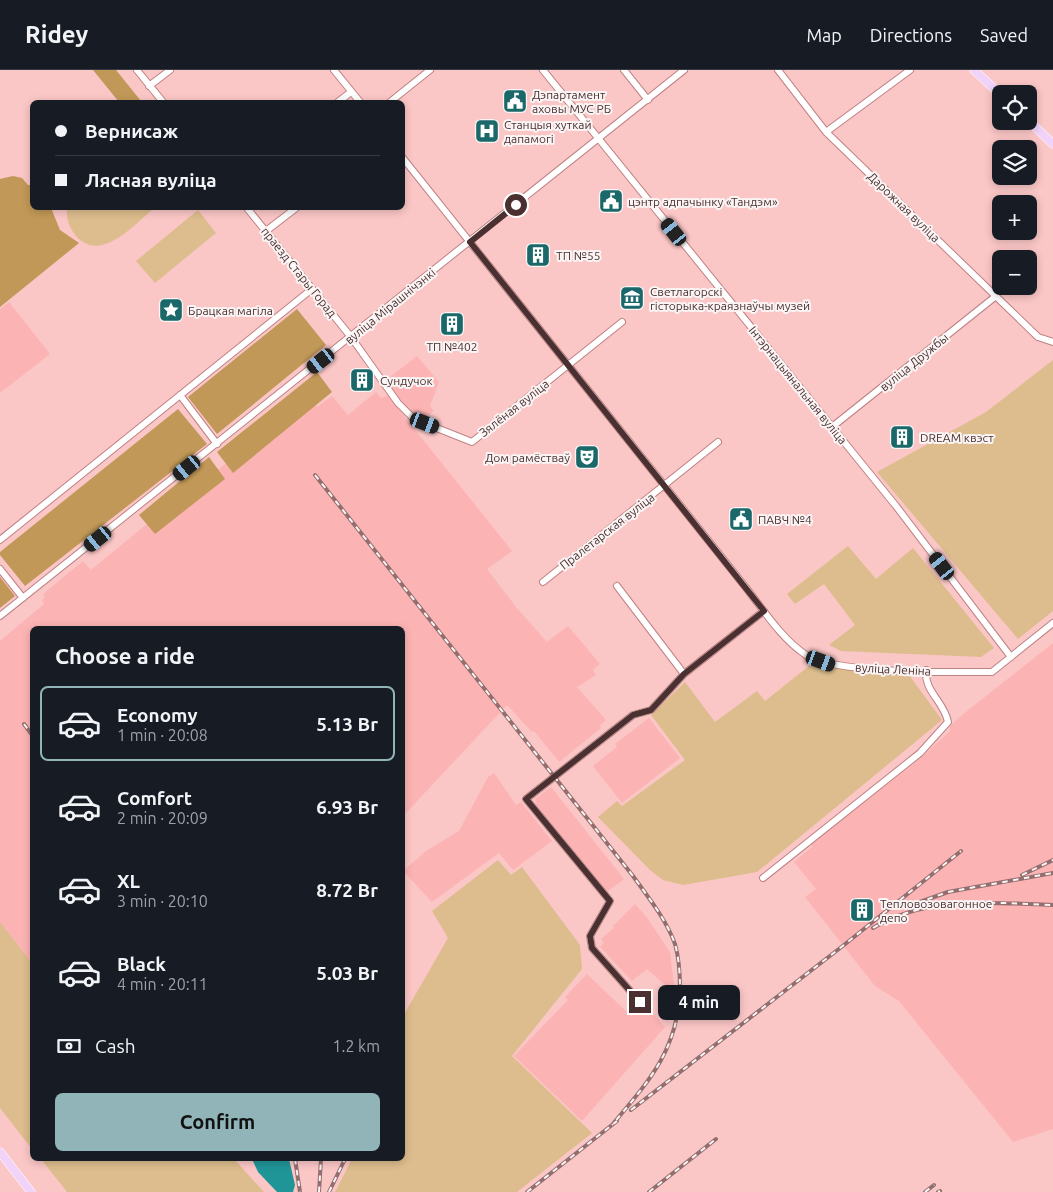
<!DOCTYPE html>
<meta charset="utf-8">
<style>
:root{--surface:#171b24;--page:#20242c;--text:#f1f3f6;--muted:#9ea1a6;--line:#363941;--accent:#90b4b7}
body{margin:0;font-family:Ubuntu,sans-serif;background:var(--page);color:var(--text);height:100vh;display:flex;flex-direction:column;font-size:19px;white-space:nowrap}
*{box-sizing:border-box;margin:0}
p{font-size:16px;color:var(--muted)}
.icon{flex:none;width:28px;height:28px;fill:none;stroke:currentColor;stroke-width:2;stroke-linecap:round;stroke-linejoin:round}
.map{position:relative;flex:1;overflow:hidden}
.panel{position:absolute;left:30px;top:556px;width:375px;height:535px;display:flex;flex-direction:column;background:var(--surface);border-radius:8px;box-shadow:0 2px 8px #0003}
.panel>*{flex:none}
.guide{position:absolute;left:30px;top:30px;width:375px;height:110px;border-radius:8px;box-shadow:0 2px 8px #0003;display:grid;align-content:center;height:110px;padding:0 25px;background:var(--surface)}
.tools{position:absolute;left:992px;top:15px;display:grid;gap:10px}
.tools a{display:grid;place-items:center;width:45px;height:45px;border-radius:8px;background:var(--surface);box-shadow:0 2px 8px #0003;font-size:25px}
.end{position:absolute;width:22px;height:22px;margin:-11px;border:6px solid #4a3030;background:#fff;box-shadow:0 0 0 2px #fff}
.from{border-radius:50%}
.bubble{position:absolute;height:35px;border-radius:8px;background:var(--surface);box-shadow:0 2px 8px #0003;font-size:16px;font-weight:600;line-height:35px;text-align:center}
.car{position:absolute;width:15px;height:30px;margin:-15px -8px;border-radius:6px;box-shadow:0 0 4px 1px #0007;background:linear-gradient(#222 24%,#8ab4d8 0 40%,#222 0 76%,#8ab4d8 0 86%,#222 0)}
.guide b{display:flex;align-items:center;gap:18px;height:48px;font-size:19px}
.guide b+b{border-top:1px solid var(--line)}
.guide i{width:12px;height:12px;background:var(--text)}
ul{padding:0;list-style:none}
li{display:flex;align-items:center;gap:15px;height:75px;margin:0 10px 8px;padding:0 15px;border:2px solid transparent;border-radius:8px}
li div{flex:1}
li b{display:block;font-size:19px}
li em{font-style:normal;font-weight:600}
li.current{border-color:var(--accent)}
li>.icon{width:45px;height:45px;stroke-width:1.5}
h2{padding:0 25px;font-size:22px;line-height:60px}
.pay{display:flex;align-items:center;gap:12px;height:55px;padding:0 25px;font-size:19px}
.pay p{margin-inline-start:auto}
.primary-button{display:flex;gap:10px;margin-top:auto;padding:10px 25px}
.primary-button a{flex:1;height:58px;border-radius:8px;background:var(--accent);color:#111;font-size:20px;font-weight:600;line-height:58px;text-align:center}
header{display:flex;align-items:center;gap:30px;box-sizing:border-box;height:70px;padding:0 25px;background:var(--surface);border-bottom:1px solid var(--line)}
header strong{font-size:24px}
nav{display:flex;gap:28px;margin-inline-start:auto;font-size:18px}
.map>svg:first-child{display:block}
.built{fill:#fcb3b4}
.green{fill:#ddbd8d}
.forest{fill:#c19857}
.water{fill:#209598}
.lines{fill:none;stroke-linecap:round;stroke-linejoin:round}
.minor-casing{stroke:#bf8283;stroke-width:8}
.major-casing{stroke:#fff;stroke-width:9}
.minor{stroke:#fff;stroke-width:6}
.major{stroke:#f1d3fa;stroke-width:8}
.rail-casing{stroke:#936e6e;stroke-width:4}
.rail{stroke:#fbf4f4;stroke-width:2;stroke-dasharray:5.5;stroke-linecap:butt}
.route{stroke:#4a3030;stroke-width:6}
.labels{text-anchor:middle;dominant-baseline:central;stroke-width:4;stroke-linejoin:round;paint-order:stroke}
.poi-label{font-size:12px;fill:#4a3030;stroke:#fbf4f4;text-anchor:start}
.street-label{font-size:12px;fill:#4a3030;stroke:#fbf4f4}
</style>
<header>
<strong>Ridey</strong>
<nav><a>Map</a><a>Directions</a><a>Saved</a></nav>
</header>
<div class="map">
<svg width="1053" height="1122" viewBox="0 0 1053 1122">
<rect width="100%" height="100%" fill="#fbc6c6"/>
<!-- built -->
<path class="built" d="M9,232L50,284L0,323V239Z
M417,286L439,312L430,336L434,341L424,348L420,343L415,347L385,311Z
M376,322L381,328L388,326L512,481L487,499L516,537L547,572L568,556L600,594L593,600L596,605L577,617L606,650L600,655L601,658L559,692L534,661L532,662L507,635L403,746L402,559H32V893L0,852V571L44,534L42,530L45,527L43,524L83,491L91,500L142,458L310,329L317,337L332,326L348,345Z
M1053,573V1059L1013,1072L899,931L875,916L805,827L816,819L794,792L812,777L811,774L921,688L950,661V656L962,645Z
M649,648L680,688L622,733L593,696L617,677L615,674Z
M494,703L516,735L521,732L552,771L513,800L499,783L432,832L403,801L426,781L459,761L488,707Z
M551,717L624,809L607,822L536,735L535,729Z
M635,834L646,846L670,882L674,918L672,921L647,899L632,911L600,877L604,873L601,869L614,858L613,856Z
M587,904L631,946L643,933L665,957L582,1051L514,986L568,930L565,927Z"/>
<!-- green -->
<path class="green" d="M67,138H154C135,154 101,194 76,166C69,157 66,149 67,138Z
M198,140L216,163L155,213L136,191Z
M1053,290V541L1018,569L877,402L986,342Z
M848,476L876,509L913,478L994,578L981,587L841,581L829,575L855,555L824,514L795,534L787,524Z
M809,596L909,605L942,650L757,802L683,815L663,810L650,800L598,747L617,731L622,736L685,690L651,645L685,612L715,652L757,621L765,631Z
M498,790L511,805L522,797L580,875L582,899L512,986L592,1063L517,1122H335L352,1089H402L403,953L406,941L448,868L432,841Z
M0,852L32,893V1079L0,1038Z
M41,1089H234L264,1122H67Z"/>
<!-- forest -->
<path class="forest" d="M93,0H116L141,31L119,32Z
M13,106L22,108L28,115H32V138H51L60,160L79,173L0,237V109Z
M297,239L326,275L217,364L188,327Z
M317,302L332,322L233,403L217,382Z
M178,339L207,374L25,516L0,485V482Z
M209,387L225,409L155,464L139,445Z
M0,507L15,526L0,538Z"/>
<!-- water -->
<path class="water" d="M252,1089H289L295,1115L293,1122H277L258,1102Z"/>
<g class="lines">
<defs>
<path id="minor" d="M137,0L163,32
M334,0L360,32
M543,0L896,436L1011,587
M624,0L648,30
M778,0L826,62L1038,267L1053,272
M149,16L170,0
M338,32L351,22
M390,32L430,0
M826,62L910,0
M402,87L747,519C764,541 782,569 806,585C834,604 954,602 992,602L1053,553
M247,138L351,267L398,333L414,349L472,372L622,252
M266,161L296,138
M180,325L217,374
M832,357L996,226
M0,470L312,219
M0,499L23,528
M543,512L718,372
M617,516L684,604
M0,546L684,0
M763,808L920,683L948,652C944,631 924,622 926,600
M640,932L592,878L590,866L610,831L526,729L633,645L651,640L684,604L764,541"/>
<path id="major" d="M974,0L1001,25
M1029,51L1053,74
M0,1082L31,1122"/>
</defs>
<!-- minor casing -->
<use href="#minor" class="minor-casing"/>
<!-- major casing -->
<use href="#major" class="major-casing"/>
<!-- minor -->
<use href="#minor" class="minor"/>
<!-- major -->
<use href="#major" class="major"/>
<defs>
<path id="rail" d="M315,405L633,806C648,827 666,849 675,874C679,888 680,905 680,919C678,980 649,1011 612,1055
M24,654L32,665
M1022,805L1053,790
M917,833L948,822L1053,803
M873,858C930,825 989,833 1053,835
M631,1040L844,875L961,781
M295,1089L300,1122
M319,1122L321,1089
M329,1122L345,1089
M527,1122L617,1051
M649,1122L716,1069
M925,1122L934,1115
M938,1122L940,1121"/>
</defs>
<!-- rail casing -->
<use href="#rail" class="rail-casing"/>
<!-- rail -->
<use href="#rail" class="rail"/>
</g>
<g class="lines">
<!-- route -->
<path class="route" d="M516,135L470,172L764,541L684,604L651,640L633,645L526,729L610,831L590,866L592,878L640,932"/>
</g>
<!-- icons -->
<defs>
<symbol id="civic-square" viewBox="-11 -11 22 22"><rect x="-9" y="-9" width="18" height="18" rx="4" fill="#1a686a" stroke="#fbf4f4"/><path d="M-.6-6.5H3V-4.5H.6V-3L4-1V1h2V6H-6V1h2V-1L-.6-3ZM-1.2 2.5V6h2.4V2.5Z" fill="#fff"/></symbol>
<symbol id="hospital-square" viewBox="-11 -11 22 22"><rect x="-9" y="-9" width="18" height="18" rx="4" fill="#1a686a" stroke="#fbf4f4"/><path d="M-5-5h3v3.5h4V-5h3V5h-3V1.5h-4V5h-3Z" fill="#fff"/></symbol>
<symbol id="building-square" viewBox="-11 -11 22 22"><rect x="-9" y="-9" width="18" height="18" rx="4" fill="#1a686a" stroke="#fbf4f4"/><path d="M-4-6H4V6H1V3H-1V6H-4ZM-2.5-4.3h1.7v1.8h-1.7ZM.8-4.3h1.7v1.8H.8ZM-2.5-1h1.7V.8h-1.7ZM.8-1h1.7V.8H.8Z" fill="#fff"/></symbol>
<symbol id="museum-square" viewBox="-11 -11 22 22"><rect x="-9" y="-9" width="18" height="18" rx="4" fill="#1a686a" stroke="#fbf4f4"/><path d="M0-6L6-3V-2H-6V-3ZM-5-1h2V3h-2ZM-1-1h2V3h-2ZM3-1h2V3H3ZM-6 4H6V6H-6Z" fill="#fff"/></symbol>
<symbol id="sight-square" viewBox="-11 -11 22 22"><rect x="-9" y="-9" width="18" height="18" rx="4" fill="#1a686a" stroke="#fbf4f4"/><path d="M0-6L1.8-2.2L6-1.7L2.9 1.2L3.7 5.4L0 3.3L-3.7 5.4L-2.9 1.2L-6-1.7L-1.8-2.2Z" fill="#fff"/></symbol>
<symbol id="theatre-square" viewBox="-11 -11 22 22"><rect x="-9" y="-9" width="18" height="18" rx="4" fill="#1a686a" stroke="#fbf4f4"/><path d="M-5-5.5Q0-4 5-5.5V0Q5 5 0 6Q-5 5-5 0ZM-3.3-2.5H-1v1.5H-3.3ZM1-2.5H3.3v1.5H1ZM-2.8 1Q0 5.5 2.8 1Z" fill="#fff"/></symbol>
</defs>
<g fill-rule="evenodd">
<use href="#civic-square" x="501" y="17" width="28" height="28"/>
<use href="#hospital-square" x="473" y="47" width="28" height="28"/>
<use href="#civic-square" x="597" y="117" width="28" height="28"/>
<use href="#building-square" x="524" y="171" width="28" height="28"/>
<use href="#museum-square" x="618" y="214" width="28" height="28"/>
<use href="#sight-square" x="157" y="226" width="28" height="28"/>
<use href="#building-square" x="438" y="240" width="28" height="28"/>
<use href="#building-square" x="348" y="296" width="28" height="28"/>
<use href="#building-square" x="888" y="353" width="28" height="28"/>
<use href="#theatre-square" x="573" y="373" width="28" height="28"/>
<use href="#civic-square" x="727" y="435" width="28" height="28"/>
<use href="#building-square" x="848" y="826" width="28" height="28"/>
</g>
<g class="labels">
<!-- poi labels -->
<g class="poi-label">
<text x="532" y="24">Дэпартамент<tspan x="532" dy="14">аховы МУС РБ</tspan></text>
<text x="504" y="54">Станцыя хуткай<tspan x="504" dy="14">дапамогі</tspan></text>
<text x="628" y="131">цэнтр адпачынку «Тандэм»</text>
<text x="556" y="185">ТП №55</text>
<text x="650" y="221">Светлагорскі<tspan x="650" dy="14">гісторыка-краязнаўчы музей</tspan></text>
<text x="188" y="240">Брацкая магіла</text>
<text x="452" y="276" text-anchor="middle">ТП №402</text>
<text x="380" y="310">Сундучок</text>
<text x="920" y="367">DREAM квэст</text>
<text x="570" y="387" text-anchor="end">Дом рамёстваў</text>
<text x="758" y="449">ПАВЧ №4</text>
<text x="880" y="833">Тепловозовагонное<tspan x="880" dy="14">депо</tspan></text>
</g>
<!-- street labels -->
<g class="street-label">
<text transform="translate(904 137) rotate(44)">Дарожная вуліца</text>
<text transform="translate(299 202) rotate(51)">праезд Стары Горад</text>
<text transform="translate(390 236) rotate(-39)">вуліца Мірашнічэнкі</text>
<text transform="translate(914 292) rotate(-39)">вуліца Дружбы</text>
<text transform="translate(798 315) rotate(51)">Інтэрнацыянальная вуліца</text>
<text transform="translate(514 338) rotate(-38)">Зялёная вуліца</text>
<text transform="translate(607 461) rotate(-38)">Пралетарская вуліца</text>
<text transform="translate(893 599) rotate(3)">вуліца Леніна</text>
</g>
</g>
</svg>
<div class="tools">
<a><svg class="icon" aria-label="locate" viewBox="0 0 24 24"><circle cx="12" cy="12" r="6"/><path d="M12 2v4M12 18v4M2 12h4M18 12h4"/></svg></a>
<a><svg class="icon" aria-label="layers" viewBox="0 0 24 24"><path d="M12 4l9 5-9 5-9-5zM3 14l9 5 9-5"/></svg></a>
<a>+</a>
<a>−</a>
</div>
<i class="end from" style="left:516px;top:135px"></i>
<i class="end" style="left:640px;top:932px"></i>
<div class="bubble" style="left:658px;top:915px;width:82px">4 min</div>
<i class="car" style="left:674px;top:162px;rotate:321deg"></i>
<i class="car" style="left:321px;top:291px;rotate:232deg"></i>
<i class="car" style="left:425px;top:353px;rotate:111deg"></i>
<i class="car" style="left:187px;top:398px;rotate:231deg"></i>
<i class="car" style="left:98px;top:469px;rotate:231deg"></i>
<i class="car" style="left:942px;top:496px;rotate:323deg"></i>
<i class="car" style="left:821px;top:591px;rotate:110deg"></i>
<div class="guide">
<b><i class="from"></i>Вернисаж</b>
<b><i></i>Лясная вуліца</b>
</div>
<section class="panel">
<h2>Choose a ride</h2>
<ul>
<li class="current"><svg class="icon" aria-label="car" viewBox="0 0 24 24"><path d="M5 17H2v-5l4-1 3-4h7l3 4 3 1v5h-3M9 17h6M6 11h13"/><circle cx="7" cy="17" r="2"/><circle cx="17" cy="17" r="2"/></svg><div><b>Economy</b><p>1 min · 20:08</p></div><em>5.13 Br</em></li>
<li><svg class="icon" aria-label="car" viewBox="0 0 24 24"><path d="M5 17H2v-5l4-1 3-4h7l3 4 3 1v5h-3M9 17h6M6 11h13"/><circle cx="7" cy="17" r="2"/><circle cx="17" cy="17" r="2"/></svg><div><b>Comfort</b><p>2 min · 20:09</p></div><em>6.93 Br</em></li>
<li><svg class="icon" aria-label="car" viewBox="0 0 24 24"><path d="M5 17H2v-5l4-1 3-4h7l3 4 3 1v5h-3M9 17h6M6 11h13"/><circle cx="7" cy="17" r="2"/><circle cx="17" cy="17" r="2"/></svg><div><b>XL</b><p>3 min · 20:10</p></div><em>8.72 Br</em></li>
<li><svg class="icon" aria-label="car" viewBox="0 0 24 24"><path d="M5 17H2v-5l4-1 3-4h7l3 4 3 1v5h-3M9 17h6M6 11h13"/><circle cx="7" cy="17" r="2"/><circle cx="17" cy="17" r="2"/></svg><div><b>Black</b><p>4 min · 20:11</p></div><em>5.03 Br</em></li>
</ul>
<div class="pay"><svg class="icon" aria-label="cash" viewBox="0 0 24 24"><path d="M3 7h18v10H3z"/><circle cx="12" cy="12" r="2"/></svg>Cash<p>1.2 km</p></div>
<div class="primary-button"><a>Confirm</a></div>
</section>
</div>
